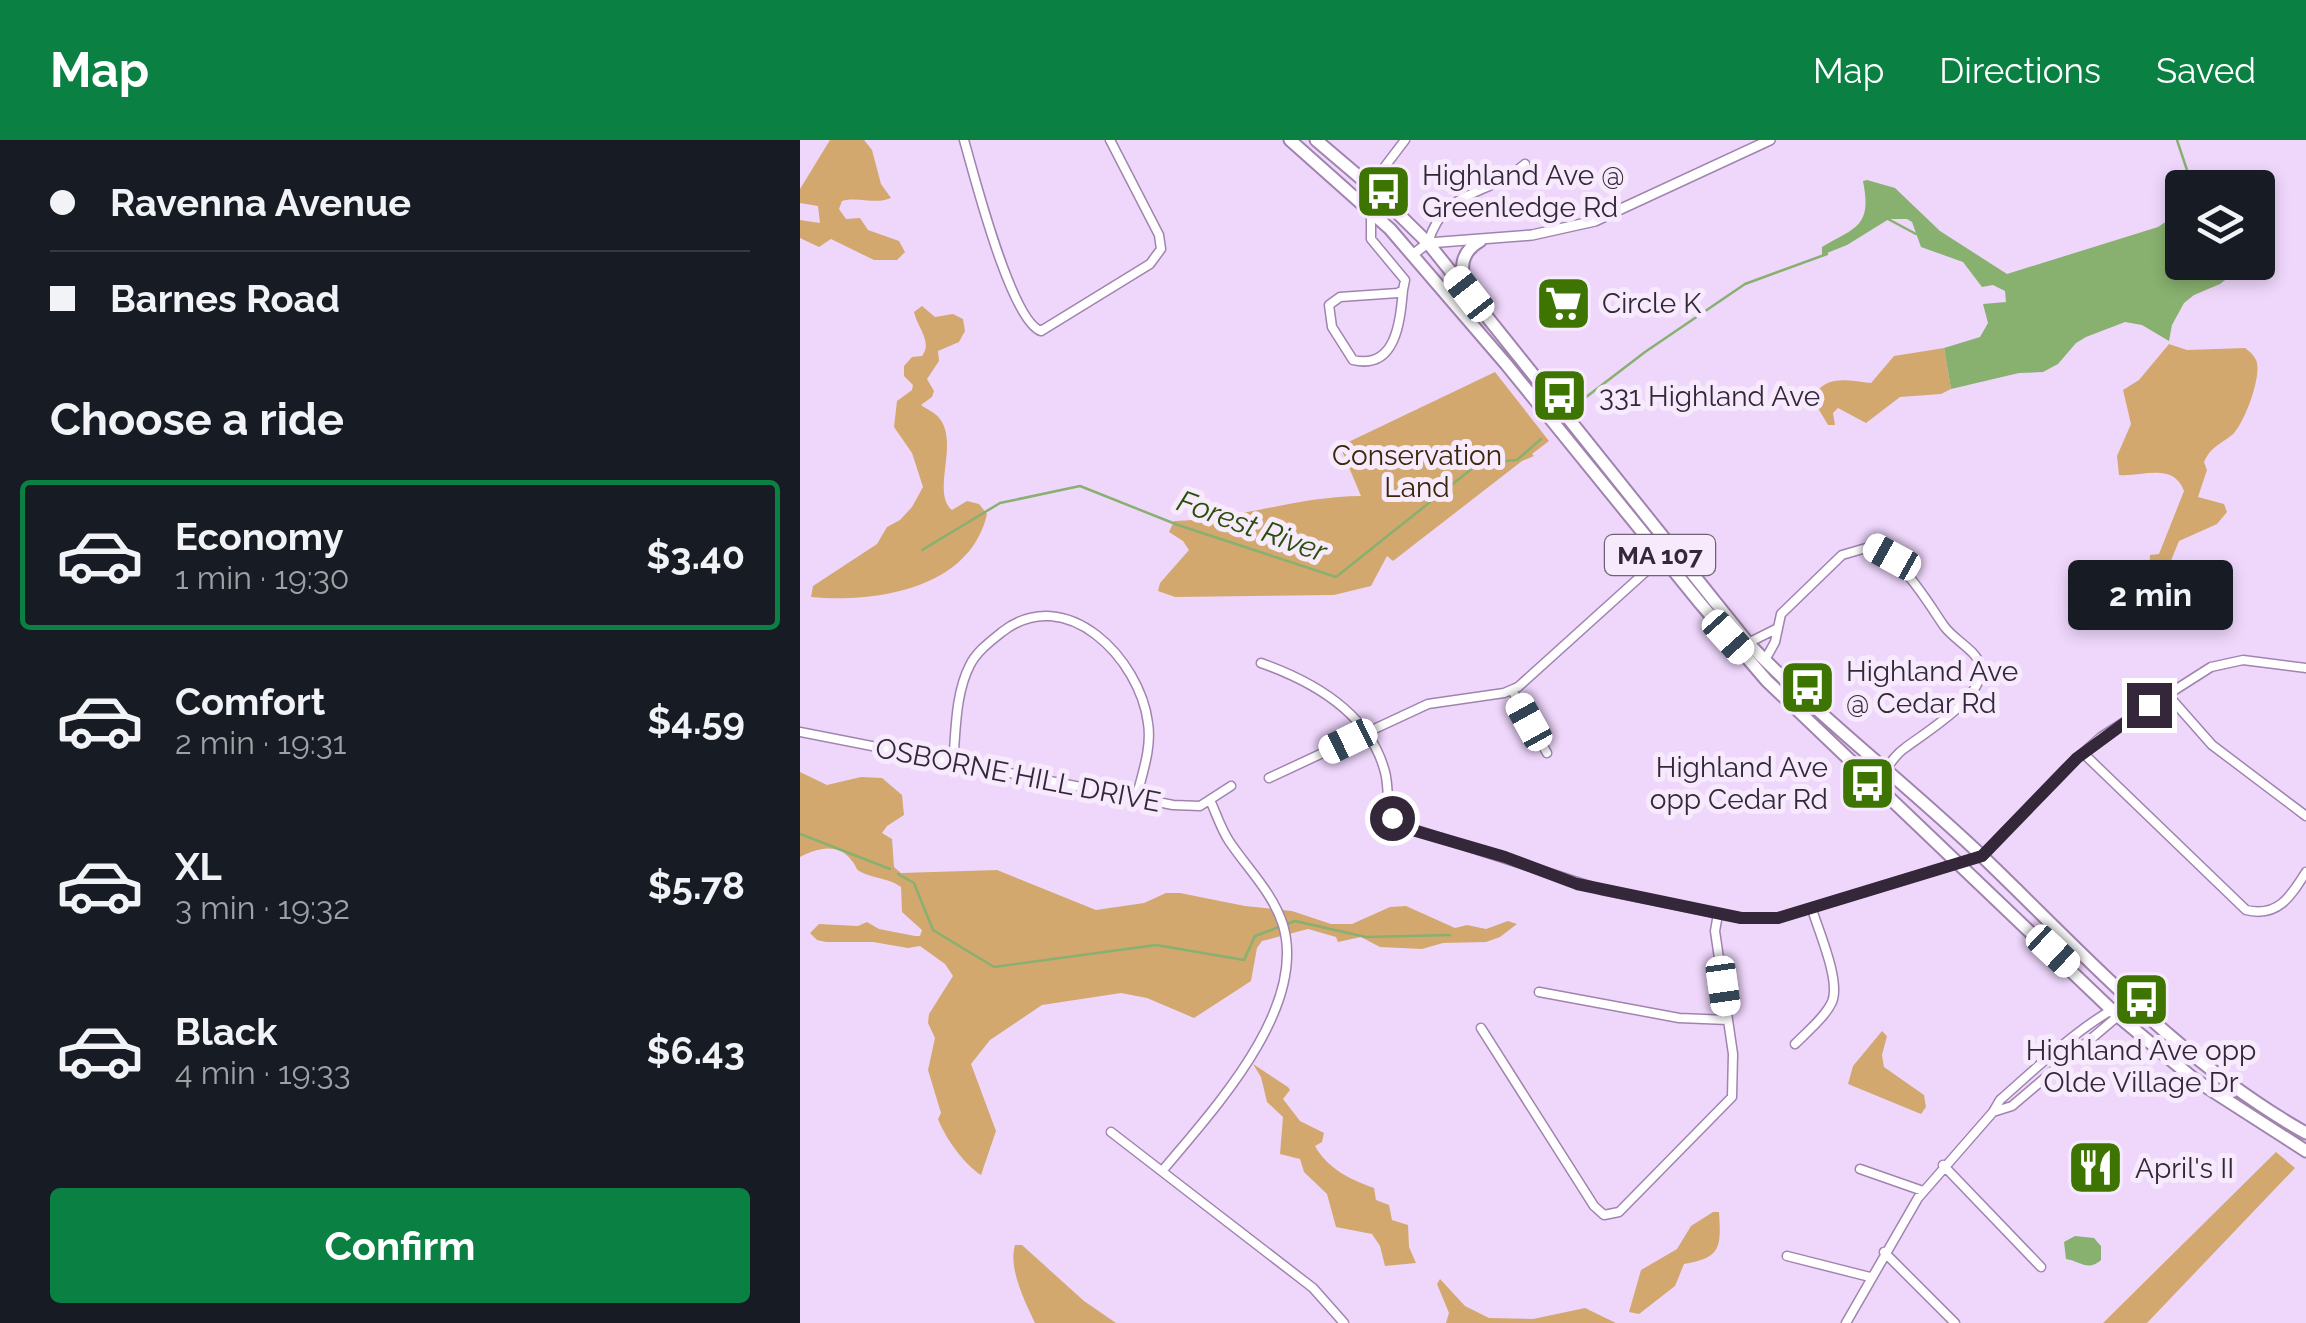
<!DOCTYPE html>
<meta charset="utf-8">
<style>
:root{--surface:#171b24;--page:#20242c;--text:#f1f3f6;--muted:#9ea1a6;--line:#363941;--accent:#0b8043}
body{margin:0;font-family:Raleway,sans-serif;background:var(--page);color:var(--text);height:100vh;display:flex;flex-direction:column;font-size:38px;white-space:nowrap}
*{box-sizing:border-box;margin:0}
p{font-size:32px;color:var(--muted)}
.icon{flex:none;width:55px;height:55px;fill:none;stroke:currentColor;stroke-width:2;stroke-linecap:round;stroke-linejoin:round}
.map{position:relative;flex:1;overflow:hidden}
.panel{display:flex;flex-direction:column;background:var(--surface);width:800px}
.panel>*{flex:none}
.guide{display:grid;align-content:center;height:220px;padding:0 50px;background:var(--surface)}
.buttons{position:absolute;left:1365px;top:30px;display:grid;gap:20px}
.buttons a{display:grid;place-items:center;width:110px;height:110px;border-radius:10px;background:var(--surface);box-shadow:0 5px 15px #0003;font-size:50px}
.end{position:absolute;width:45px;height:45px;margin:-22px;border:12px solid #332739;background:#fff;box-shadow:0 0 0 5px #fff}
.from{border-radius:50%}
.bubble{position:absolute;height:70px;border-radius:10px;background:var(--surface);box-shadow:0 5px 15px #0003;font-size:32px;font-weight:700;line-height:70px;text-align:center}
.car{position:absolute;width:30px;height:60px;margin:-30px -15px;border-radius:12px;box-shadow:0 0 8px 2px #0007;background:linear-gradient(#fff 24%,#345 0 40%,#fff 0 76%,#345 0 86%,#fff 0)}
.guide b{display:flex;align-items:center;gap:35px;height:95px;font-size:38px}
.guide b+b{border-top:2px solid var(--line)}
.guide i{width:25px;height:25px;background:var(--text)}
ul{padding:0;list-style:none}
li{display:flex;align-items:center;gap:30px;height:150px;margin:0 20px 15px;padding:0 30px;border:5px solid transparent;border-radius:10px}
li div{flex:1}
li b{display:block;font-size:38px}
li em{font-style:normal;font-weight:700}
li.on{border-color:var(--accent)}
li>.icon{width:90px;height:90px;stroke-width:1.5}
h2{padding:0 50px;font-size:45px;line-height:120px}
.cta{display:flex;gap:20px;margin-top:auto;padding:20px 50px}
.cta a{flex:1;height:115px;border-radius:10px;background:var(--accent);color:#fff;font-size:40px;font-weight:700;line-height:115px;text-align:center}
header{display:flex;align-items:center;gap:60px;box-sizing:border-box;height:140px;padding:0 50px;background:var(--accent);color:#fff}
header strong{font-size:48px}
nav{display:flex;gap:55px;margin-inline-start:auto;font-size:35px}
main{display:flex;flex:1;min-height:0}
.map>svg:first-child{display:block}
.green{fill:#d2a86f}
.water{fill:#88b06f}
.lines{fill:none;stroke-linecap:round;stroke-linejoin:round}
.stream{stroke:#88b06f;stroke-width:2.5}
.minor-casing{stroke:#a084af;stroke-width:11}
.tertiary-casing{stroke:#a084af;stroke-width:12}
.primary-casing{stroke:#a084af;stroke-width:15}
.minor{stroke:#fff;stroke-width:8}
.tertiary{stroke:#fff;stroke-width:9}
.primary{stroke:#fff;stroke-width:11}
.route{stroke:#332739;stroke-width:12}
.labels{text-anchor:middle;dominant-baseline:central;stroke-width:10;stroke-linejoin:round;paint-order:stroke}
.shield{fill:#f6eafc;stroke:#6e6274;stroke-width:2.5}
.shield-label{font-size:25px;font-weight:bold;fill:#332739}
.poi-label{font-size:28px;fill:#332739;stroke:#f6eafc;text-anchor:start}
.park-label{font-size:28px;fill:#3a2608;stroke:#f6eafc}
.street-label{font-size:28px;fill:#332739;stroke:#f6eafc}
.water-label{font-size:30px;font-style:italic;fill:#2a4f08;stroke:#f6eafc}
</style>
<header>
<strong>Map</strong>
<nav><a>Map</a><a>Directions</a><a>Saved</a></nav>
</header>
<main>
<section class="panel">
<div class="guide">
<b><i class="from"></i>Ravenna Avenue</b>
<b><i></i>Barnes Road</b>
</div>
<h2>Choose a ride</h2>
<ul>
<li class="on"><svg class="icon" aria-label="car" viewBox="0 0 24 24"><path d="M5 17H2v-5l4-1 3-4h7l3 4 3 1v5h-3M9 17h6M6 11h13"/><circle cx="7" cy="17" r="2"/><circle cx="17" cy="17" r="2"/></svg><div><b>Economy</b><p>1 min · 19:30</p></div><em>$3.40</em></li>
<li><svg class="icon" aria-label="car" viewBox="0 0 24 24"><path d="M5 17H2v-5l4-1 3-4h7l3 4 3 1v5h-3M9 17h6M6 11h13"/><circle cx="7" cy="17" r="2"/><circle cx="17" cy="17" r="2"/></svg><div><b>Comfort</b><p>2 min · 19:31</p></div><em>$4.59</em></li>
<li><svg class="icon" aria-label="car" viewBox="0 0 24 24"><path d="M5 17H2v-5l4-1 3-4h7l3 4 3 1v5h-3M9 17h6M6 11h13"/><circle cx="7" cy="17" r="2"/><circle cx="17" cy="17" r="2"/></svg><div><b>XL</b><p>3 min · 19:32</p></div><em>$5.78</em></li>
<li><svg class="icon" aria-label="car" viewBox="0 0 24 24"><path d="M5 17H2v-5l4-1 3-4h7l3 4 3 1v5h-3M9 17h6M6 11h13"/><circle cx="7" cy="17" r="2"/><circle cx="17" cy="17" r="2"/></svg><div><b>Black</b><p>4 min · 19:33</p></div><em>$6.43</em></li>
</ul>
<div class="cta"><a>Confirm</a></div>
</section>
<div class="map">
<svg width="1506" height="1183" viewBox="0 0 1506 1183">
<rect width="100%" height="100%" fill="#efd7fc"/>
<!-- green -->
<path class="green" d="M30,0H64L72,10L81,44L91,58C75,65 58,56 42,61L39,69L46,79L60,78L68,90L99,101L105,112L97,120H74L31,99L19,107L0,98V80L20,83L18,66L0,63V49Z
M122,166L135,177L153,174L163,179L165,191L159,202L138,211L139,221L127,239L134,251L132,257L121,265C126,269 135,272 140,279C159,304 131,353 152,370L167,361L179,364L187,374C170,449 76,463 11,457L13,446L77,404L87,387L100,380L112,367L123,347L112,313L94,287L97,261L112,250L113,245L104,236V226L112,217L122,216C133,202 117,187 114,172Z
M1369,204L1387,210L1445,208C1449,211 1454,215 1456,220C1463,234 1444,285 1432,295C1419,305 1411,307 1404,322L1407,330L1398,357L1424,364L1427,372L1417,384L1379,401L1370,423L1349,437L1350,415L1359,414L1384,351C1373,322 1343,337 1319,335L1317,316L1331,284L1323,250L1339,240Z
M1144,208L1151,249L1141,254L1100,257L1066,283L1038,268L1033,273L1035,285H1028L1012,258C1026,233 1050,241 1071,243L1094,216Z
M695,232L749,301L732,314L734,316L722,321L593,421L587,416L571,446L534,455L375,457L358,451L360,443L389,410L383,401L369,392L374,381C437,380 499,356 561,356L540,306Z
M0,632L27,645L61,637L82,638L102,655L104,675L87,686L82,693L92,699L94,727L101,733L197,730L296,770L344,763L366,753H380L445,766L492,771L531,784H552L590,767L606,766L655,788L667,785L686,789L708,781L717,784L700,797L686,802L643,803L622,809L580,807L561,797L538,802L536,797L508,789L462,801L457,808L451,841L394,878L347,858L321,853L242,865L190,900L171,924L196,991L181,1035C165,1025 145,998 138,979L141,973L128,930L135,898L128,883L129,874L153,836L145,824L120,806L108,808L73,802H26L17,800L10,793L19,784L58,786L67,782L79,789L115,796H120L122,790L102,772L101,747C88,738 77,739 63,733C54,729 58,728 52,721C39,702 17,708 0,717Z
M1082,891L1087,896L1082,915L1084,927L1124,955L1126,967L1121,974L1048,944L1053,926Z
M453,924L488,947L490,950L483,959L500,981L524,993L522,1002L515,1006C528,1029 551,1040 574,1048L576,1060L589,1065L592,1080L608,1085L609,1107L616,1123L585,1126L580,1106L572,1094L536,1087L527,1054L504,1032L500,1019L480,1014L483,977L467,962L461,937Z
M1476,1012L1495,1028L1347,1183H1303Z
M913,1072H919C921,1106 922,1118 884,1124L875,1146L839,1174L829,1172L841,1130L877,1109L891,1086Z
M215,1105H222L284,1161L316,1183H235C225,1162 208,1128 215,1105Z
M640,1139L665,1166L689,1178L733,1179L785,1168L816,1183H646L649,1173L637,1144Z"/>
<!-- water -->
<path class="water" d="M1067,40L1095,48L1140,91L1207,134L1358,87L1382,71V122L1447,123L1420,144L1394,155L1384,163L1372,185L1369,201L1342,185L1325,182L1286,197L1276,203L1258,224L1243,232L1219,233L1151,249L1144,208L1180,197L1188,183L1183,164L1206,162L1205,151L1193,145L1182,147L1163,122L1121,107L1112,82L1107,79H1089L1047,105L1022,115V107C1057,87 1072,86 1063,41Z
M1275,1096L1294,1098L1301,1106V1120C1288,1132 1280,1121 1266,1119L1264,1102Z"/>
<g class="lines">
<!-- stream -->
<path class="stream" d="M1377,0L1393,48
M1088,79L1116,94
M777,264L845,212L945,144L1027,114
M122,410L200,363L280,346L378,385L536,437L679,323L717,320L741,299
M0,694L90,729
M98,734L114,743L133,790L194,827L356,805L444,820L455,796L495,781L566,797L650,795"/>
<defs>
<path id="minor" d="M164,0C174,35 211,181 241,191L350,124L361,109L359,95L310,0
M570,46L605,0
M571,72V99L605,140L603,150L598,153L540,157L529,165L532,187L553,220C596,230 600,182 603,150
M628,103C644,47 687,58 725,24
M948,503L976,489
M965,520L975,502L981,474L1042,415L1073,406C1106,425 1123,455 1144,486C1154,500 1176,510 1180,525C1188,556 1124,593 1105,608C1096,614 1091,622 1085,631
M461,523C515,542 570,575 585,632C590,650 584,670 598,684L802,750L941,778H978L1182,716L1266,628L1301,597L1411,527L1443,520L1506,528
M712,550L747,613
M1367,554L1412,605L1506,676
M0,592L373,665L400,666L431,646
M1283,613L1446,770C1478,778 1491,756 1506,732
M153,623C156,591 155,554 170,525C177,511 191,501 202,492C266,442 340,519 348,583C352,608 342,634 336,659
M469,638L628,564L704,553L718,547L862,417
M739,852L879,878L928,880
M681,888L794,1066L804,1075L819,1072L932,957L933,914L915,791L918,774
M995,904C1007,892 1025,877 1032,862C1041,841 1018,790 1012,769
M1193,972L1212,966L1318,876
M311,992L513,1148L544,1183
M1143,1025L1241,1127
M1060,1029L1123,1051
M363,1030C412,971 508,869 483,785C473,753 447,728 429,701C421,689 416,673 410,660
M1084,1112L1155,1183
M987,1116L1070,1137
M1046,1183L1118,1058L1193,972L1200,960C1240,925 1282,883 1330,860"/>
<path id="tertiary" d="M612,115L628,103L732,95L795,81L970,0"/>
<path id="primary" d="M490,0L590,89L706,224L900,463L967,541L1318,876L1394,939L1506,1011
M516,0L570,46L628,103L948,503C1022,580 1107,644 1184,718C1286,816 1381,923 1506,993
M666,145C659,127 662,111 680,101"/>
</defs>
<!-- minor casing -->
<use href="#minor" class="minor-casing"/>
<!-- tertiary casing -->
<use href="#tertiary" class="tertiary-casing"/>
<!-- primary casing -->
<use href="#primary" class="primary-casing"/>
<!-- minor -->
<use href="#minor" class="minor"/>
<!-- tertiary -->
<use href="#tertiary" class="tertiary"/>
<!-- primary -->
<use href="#primary" class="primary"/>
</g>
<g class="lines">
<!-- route -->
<path class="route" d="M592,678L609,689L705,717L777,744L941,778H978L1182,716L1277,618L1349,565"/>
</g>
<!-- icons -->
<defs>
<symbol id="bus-square" viewBox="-11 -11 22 22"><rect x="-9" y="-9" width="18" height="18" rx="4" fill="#3e7502" stroke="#f6eafc"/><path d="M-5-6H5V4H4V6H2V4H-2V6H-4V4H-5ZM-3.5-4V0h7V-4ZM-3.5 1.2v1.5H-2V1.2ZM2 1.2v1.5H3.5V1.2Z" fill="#fff"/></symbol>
<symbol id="supermarket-square" viewBox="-11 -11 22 22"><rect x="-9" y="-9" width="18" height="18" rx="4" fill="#3e7502" stroke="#f6eafc"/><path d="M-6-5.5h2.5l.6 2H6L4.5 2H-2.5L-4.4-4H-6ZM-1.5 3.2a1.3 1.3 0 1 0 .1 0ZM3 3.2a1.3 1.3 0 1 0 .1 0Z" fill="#fff"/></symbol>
<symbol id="restaurant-square" viewBox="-11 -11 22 22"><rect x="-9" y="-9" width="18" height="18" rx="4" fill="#3e7502" stroke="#f6eafc"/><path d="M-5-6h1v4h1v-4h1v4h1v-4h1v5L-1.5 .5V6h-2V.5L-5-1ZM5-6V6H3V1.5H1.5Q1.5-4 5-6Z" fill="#fff"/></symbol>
</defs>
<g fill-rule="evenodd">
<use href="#bus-square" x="552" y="20" width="63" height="63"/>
<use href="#supermarket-square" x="732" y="132" width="63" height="63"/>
<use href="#bus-square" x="728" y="224" width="63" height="63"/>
<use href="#bus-square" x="976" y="516" width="63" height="63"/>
<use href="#bus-square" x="1036" y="612" width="63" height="63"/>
<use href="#bus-square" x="1310" y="828" width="63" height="63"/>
<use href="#restaurant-square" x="1264" y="996" width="63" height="63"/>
</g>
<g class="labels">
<!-- shield labels -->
<rect class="shield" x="805" y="395" width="110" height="40" rx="8"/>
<g class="shield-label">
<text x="860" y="415">MA 107</text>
</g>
<!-- poi labels -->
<g class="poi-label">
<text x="622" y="35">Highland Ave @<tspan x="622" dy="32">Greenledge Rd</tspan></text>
<text x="802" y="163">Circle K</text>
<text x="799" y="256">331 Highland Ave</text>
<text x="1046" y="531">Highland Ave<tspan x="1046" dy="32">@ Cedar Rd</tspan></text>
<text x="1028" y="627" text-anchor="end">Highland Ave<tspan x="1028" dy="32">opp Cedar Rd</tspan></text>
<text x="1341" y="910" text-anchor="middle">Highland Ave opp<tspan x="1341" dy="32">Olde Village Dr</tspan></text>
<text x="1335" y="1028">April's II</text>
</g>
<!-- park labels -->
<g class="park-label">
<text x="617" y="315">Conservation<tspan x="617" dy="32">Land</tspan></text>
</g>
<!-- street labels -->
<g class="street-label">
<text transform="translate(218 635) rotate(11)">OSBORNE HILL DRIVE</text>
</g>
<!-- water labels -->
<g class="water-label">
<text transform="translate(452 386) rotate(20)">Forest River</text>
</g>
</g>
</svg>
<div class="buttons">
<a><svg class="icon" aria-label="layers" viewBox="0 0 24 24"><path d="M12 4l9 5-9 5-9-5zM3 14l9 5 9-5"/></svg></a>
</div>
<i class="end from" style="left:592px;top:678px"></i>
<i class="end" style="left:1349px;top:565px"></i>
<div class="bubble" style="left:1268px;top:420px;width:165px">2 min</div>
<i class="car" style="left:669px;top:154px;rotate:322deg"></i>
<i class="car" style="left:1092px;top:417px;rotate:299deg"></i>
<i class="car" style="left:928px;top:497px;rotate:138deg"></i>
<i class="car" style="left:729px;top:582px;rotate:331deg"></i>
<i class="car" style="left:548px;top:601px;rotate:244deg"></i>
<i class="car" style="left:1253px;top:811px;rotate:133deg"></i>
<i class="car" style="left:923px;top:846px;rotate:172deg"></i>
</div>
</main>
